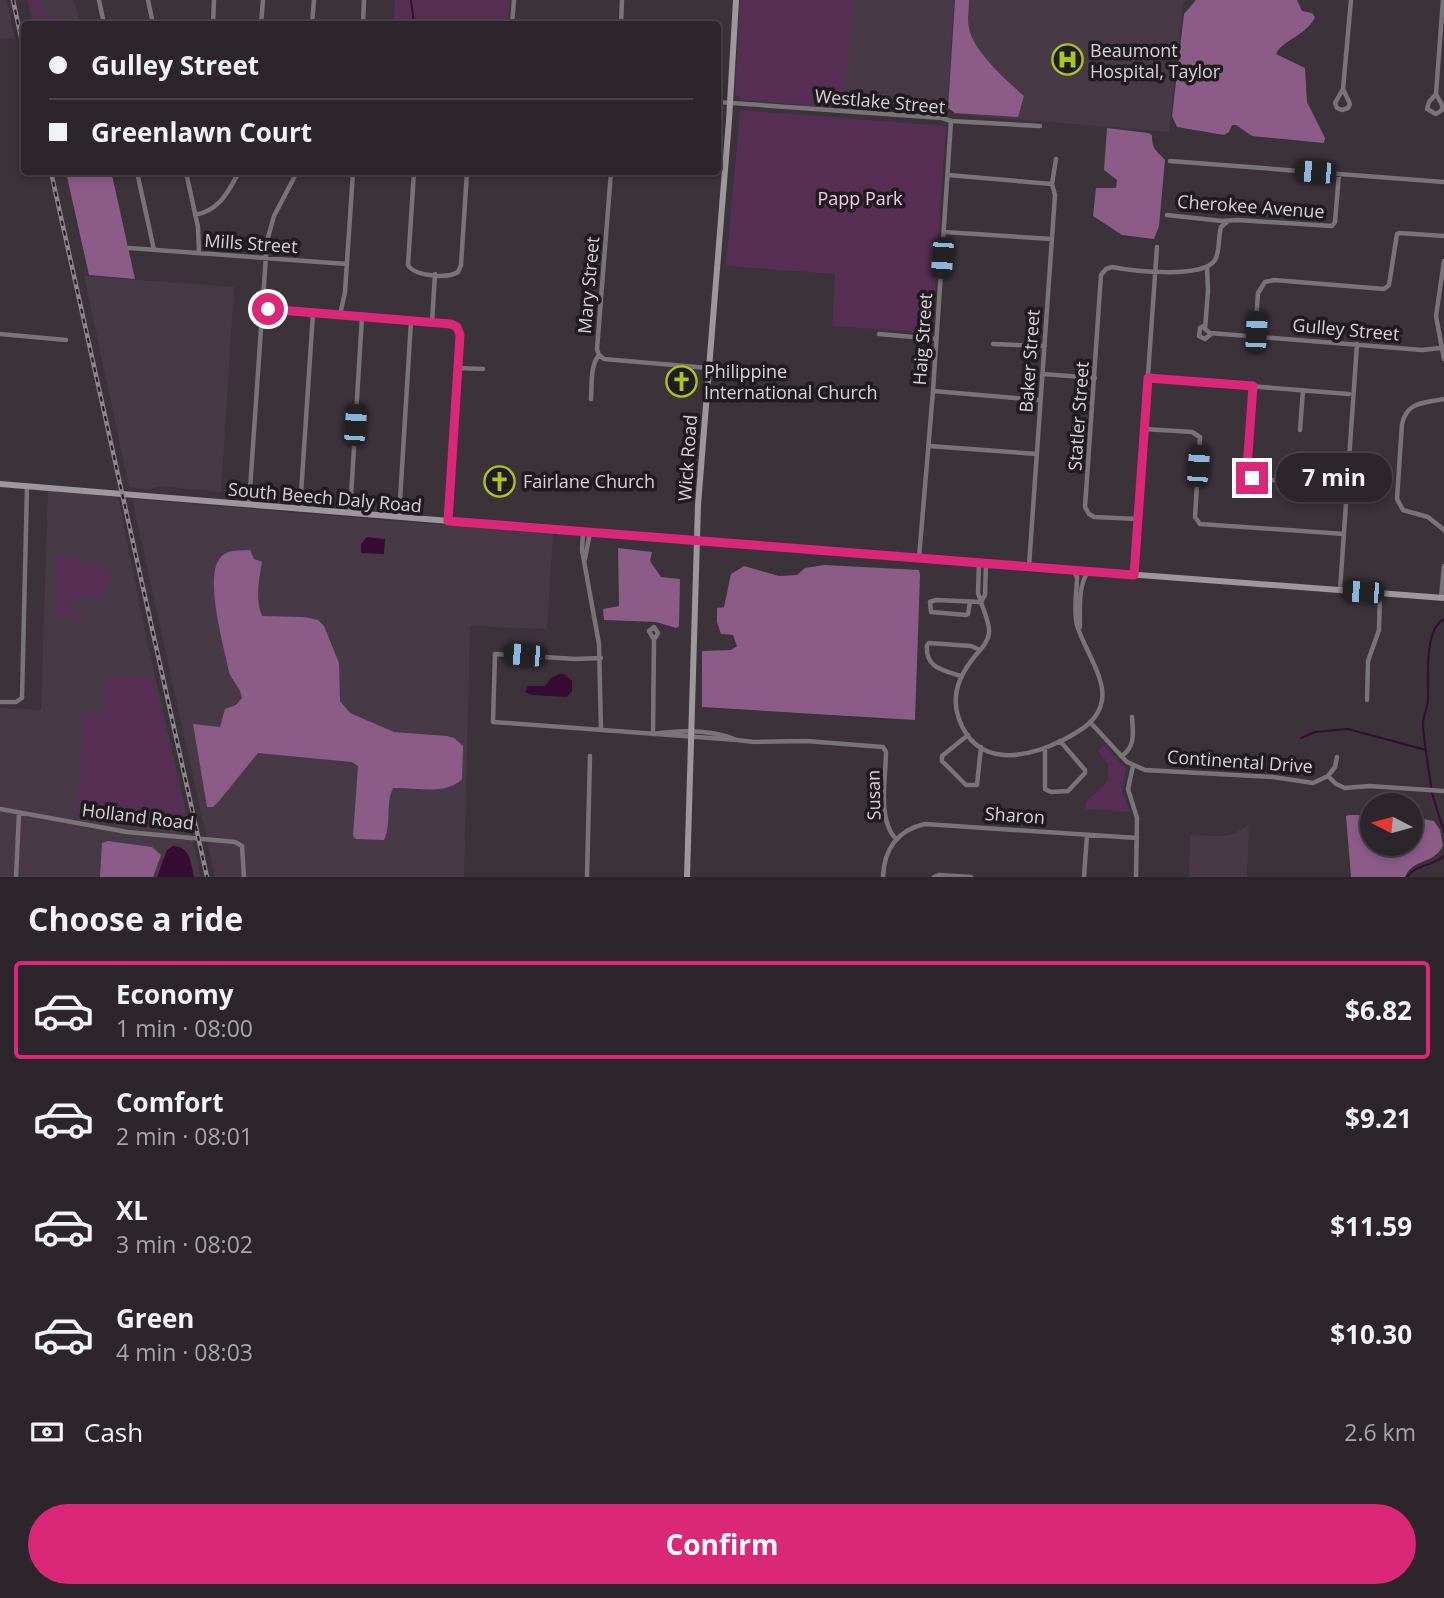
<!DOCTYPE html>
<meta charset="utf-8">
<style>
:root{--surface:#2c262c;--page:#383238;--text:#f1f3f6;--muted:#a6a5a9;--line:#484348;--accent:#db2777}
body{margin:0;font-family:"Open Sans",sans-serif;background:var(--page);color:var(--text);height:100vh;display:flex;flex-direction:column;font-size:26px;white-space:nowrap}
*{box-sizing:border-box;margin:0}
p{font-size:23px;color:var(--muted)}
.icon{flex:none;width:38px;height:38px;fill:none;stroke:currentColor;stroke-width:2;stroke-linecap:round;stroke-linejoin:round}
.map{position:relative;height:877px;overflow:hidden}
.side{display:flex;flex-direction:column;background:var(--surface);flex:1}
.side>*{flex:none}
.banner{position:absolute;left:21px;top:21px;width:700px;height:154px;border-radius:7px;box-shadow:0 4px 10px #0003,0 0 0 2px var(--line);display:grid;align-content:center;height:154px;padding:0 28px;background:var(--surface)}
.needle{width:46px;rotate:276deg}
.tools{position:absolute;left:1360px;top:793px;display:grid;gap:14px}
.tools a{display:grid;place-items:center;width:63px;height:63px;border-radius:50%;background:var(--surface);box-shadow:0 4px 10px #0003,0 0 0 2px var(--line);font-size:35px}
.end{position:absolute;width:32px;height:32px;margin:-16px;border:9px solid #db2777;background:#fff;box-shadow:0 0 0 4px #fff}
.from{border-radius:50%}
.bubble{position:absolute;height:49px;border-radius:24px;background:var(--surface);box-shadow:0 4px 10px #0003,0 0 0 2px var(--line);font-size:23px;font-weight:700;line-height:49px;text-align:center}
.car{position:absolute;width:21px;height:42px;margin:-21px -10px;border-radius:9px;box-shadow:0 0 5px 2px #0007;background:linear-gradient(#222 24%,#8ab4d8 0 40%,#222 0 76%,#8ab4d8 0 86%,#222 0)}
.banner b{display:flex;align-items:center;gap:24px;height:66px;font-size:26px}
.banner b+b{border-top:2px solid var(--line)}
.banner i{width:18px;height:18px;background:var(--text)}
ul{padding:0;list-style:none}
li{display:flex;align-items:center;gap:21px;height:98px;margin:0 14px 10px;padding:0 14px;border:4px solid transparent;border-radius:7px}
li div{flex:1}
li b{display:block;font-size:26px}
li em{font-style:normal;font-weight:700}
li.selected{border-color:var(--accent)}
li>.icon{width:63px;height:63px;stroke-width:1.5}
h2{padding:0 28px;font-size:32px;line-height:84px}
.pay{display:flex;align-items:center;gap:18px;height:77px;padding:0 28px;font-size:26px}
.pay p{margin-inline-start:auto}
.primary-button{display:flex;gap:14px;margin-top:auto;padding:14px 28px}
.primary-button a{flex:1;height:80px;border-radius:42px;background:var(--accent);color:#fff;font-size:28px;font-weight:700;line-height:80px;text-align:center}
.map>svg:first-child{display:block}
.built{fill:#483946}
.green{fill:#572e54}
.forest{fill:#8c5c88}
.water{fill:#360c35}
.lines{fill:none;stroke-linecap:round;stroke-linejoin:round}
.stream{stroke:#360c35;stroke-width:2}
.street{stroke:#797478;stroke-width:4.5}
.secondary{stroke:#9e979d;stroke-width:6}
.rail-casing{stroke:#8e868d;stroke-width:4.5}
.rail{stroke:#1f1b1f;stroke-width:2;stroke-dasharray:5;stroke-linecap:butt}
.route{stroke:#db2777;stroke-width:9}
.labels{text-anchor:middle;dominant-baseline:central;stroke-width:7;stroke-linejoin:round;paint-order:stroke}
.poi-label{font-size:18px;fill:#d9d3d9;stroke:#1f1b1f;text-anchor:start}
.street-label{font-size:18px;fill:#d9d3d9;stroke:#1f1b1f}
.park-label{font-size:18px;fill:#f7cbf2;stroke:#1f1b1f}
</style>
<div class="map">
<svg width="1444" height="877" viewBox="0 0 1444 877">
<rect width="100%" height="100%" fill="#3b323a"/>
<!-- built -->
<path class="built" d="M0,0H7L15,39L0,38Z
M28,0H74L80,24H33Z
M746,0H954L947,111L741,96Z
M962,0H1186L1183,5L1169,132L953,114Z
M84,276L234,287L221,492L161,486L149,489L129,487Z
M48,490L118,497L148,645L201,877H0V708L41,710Z
M132,499L553,534L547,629L470,626L464,877H215Z
M1249,825L1247,877H1189L1190,835L1223,836L1233,834Z"/>
<!-- green -->
<path class="green" d="M30,0H40L44,17L58,14L60,23L79,19L80,24H36Z
M395,0H510L508,24H393Z
M740,0H853L848,65L843,77L845,102L771,97L836,103L839,108L740,100V96H735Z
M740,110L946,126L932,333L832,326L835,274L726,266Z
M56,555L79,557L83,565L91,562L111,571L106,594L103,597H92L66,603L67,607L82,612V618L56,616Z
M107,674L153,678L189,831L78,815L82,714L104,715Z
M1104,745L1126,768L1122,791L1130,812L1086,809V802L1108,781V764L1098,751Z"/>
<!-- forest -->
<path class="forest" d="M955,0H969C969,9 967,19 969,28C973,51 1007,81 1024,96L1018,117L955,113L948,108Z
M1196,0H1297L1302,11L1312,13L1315,17C1306,36 1282,40 1276,54L1305,68L1307,102L1325,138L1324,143L1252,136L1236,125H1232L1229,132L1224,135L1177,127L1172,116L1184,14Z
M1107,128L1148,133L1152,135C1152,149 1155,149 1165,160L1159,226L1154,239L1122,235L1093,216L1096,188H1116L1117,180L1104,170Z
M66,172H94L112,175L135,279L89,275Z
M618,548L652,552L650,561L661,577L680,579L679,626L676,628L656,622L604,620L603,609L619,606Z
M250,550L254,559L262,562C259,579 255,599 262,616L304,617L318,620L324,626L339,663L340,701L350,713L394,732L447,736L454,738L463,746L462,779C445,796 415,787 393,788C385,804 392,824 384,840L356,839L353,836L358,766L352,762L258,753L219,801L213,807H207L193,724L220,727L225,709L236,705L242,698C241,688 232,681 229,672C224,647 204,578 220,558C227,549 240,551 250,550Z
M825,565L919,570L920,575L915,720L702,707V651L731,650L737,646L733,635L721,634L717,622V608L724,607L731,574L744,566L779,576L797,575L805,568Z
M1349,815H1372V844H1410L1411,817L1434,821L1440,830L1443,846C1433,865 1413,858 1405,877H1351L1346,816Z
M108,841L152,847L161,855L153,877H100L102,843Z"/>
<!-- water -->
<path class="water" d="M367,537L385,539L384,554L361,553V544Z
M560,674H564L572,681V691L567,697L531,695L525,692L528,686H545L551,678Z
M173,846C190,846 191,863 194,877H157L167,850Z"/>
<g class="lines">
<!-- stream -->
<path class="stream" d="M411,0L414,24
M1301,738L1315,732L1348,729L1426,750
M1431,787C1429,768 1423,740 1423,722C1424,715 1427,708 1428,701C1429,680 1423,630 1444,619
M1432,793L1444,832
M1407,877C1417,863 1432,867 1444,856"/>
<!-- street -->
<path class="street" d="M99,0L104,24
M148,0L153,24
M213,24L214,0
M261,24L263,0
M312,24L314,0
M363,24L364,0
M512,24L514,0
M621,24L622,0
M1343,89L1350,104L1348,108L1342,110L1337,108L1335,103L1343,89L1351,0
M1436,94L1429,102L1427,109L1436,114L1442,110V105L1436,94L1443,0
M718,102L942,118L951,121L1040,126
M1170,161L1444,182
M137,172L154,250
M186,172L198,227L199,253
M414,172L408,265C414,276 447,279 458,272L461,265L467,172
M948,175L1052,184
M195,215C220,210 228,192 239,172
M1167,215L1222,221L1237,220L1332,226L1335,222L1339,174
M944,232L1052,239
M129,248L347,264
M1444,261L1436,316L1444,359
M1207,267L1208,291L1205,329L1210,333L1422,350L1441,348
M262,308L448,323L457,327L460,335L448,521
M340,315L345,292L353,172
M432,322L435,274
M1205,325L1200,328L1199,336L1205,339L1211,334
M0,334L66,340
M879,334L936,339
M1255,336L1258,293L1265,282L1274,280L1384,289L1389,285L1397,234L1400,233L1444,236
M993,344L1045,346
M599,355L604,359L708,368
M458,368L483,369
M1043,374L1095,378
M1148,378L1349,394
M1253,386L1246,468L1249,476L1256,479L1347,485
M933,391L1040,400
M591,399C592,385 590,366 599,355L597,349L611,172
M1444,399C1425,403 1407,401 1402,424L1397,499L1403,510L1428,517L1444,530
M1145,429L1192,432L1200,437L1195,517L1200,524L1344,534
M1300,430L1303,390
M929,446L1037,454
M249,504L267,241L274,216L297,172
M300,509L313,313
M350,513L362,317
M399,517L411,321
M1138,519L1094,517L1089,514L1085,507L1101,275L1106,269L1112,267C1132,271 1203,279 1215,260C1220,252 1218,237 1221,227L1228,221
M583,532L582,550L599,644L601,730
M919,558L933,391L951,121
M585,559L590,532
M979,563L978,593L981,602L985,595L986,564
M1029,566L1055,195L1052,184L1056,159
M1134,574L1157,247
M1340,590L1357,344
M1441,598L1444,566
M970,602L968,614L966,615L931,612L930,602L936,600L981,602C984,612 990,623 989,633C988,642 981,649 975,656C960,674 950,695 959,719C977,769 1027,758 1063,740C1080,731 1099,721 1102,700C1106,678 1083,647 1077,625C1073,609 1077,592 1077,577L1073,570
M1080,627C1080,611 1078,585 1088,572
M601,658L575,659L495,654L493,722L737,740C711,729 680,730 653,734
M961,676C943,670 925,668 927,645L929,643L971,646L980,650
M1367,700L1368,661L1379,630L1380,593
M0,702H16L22,698L27,487
M1090,722L1127,762L1145,770L1273,777L1313,783L1328,776L1335,767L1337,757
M653,734L654,640L658,633L654,627L649,631L654,640
M968,735L942,756V761L966,785H977L981,747
M737,740L754,742L806,741L883,747L886,752C886,778 877,820 896,839
M1045,748V789L1051,792L1068,791L1085,773V770L1060,741
M1121,756C1136,748 1133,731 1132,717
M1133,766L1128,789L1137,818L1136,877
M1328,776L1336,784L1345,788L1369,786L1444,791
M0,809L127,832L235,842L242,846L244,877
M16,877L19,813
M587,877L590,756
M883,877C884,849 898,830 925,824L1137,838
M934,877L939,875L971,877
M1084,877L1087,835"/>
<!-- secondary -->
<path class="secondary" d="M0,484L742,545L1444,598
M687,877L698,505L729,120L736,0"/>
<defs>
<path id="rail" d="M13,0L24,51
M51,172L207,877"/>
</defs>
<!-- rail casing -->
<use href="#rail" class="rail-casing"/>
<!-- rail -->
<use href="#rail" class="rail"/>
</g>
<g class="lines">
<!-- route -->
<path class="route" d="M268,309L451,324L457,327L460,335L448,521L1134,575L1148,378L1253,386L1247,468L1248,474L1252,478"/>
</g>
<!-- icons -->
<defs>
<symbol id="hospital-ring" viewBox="-11 -11 22 22"><circle r="9.5" fill="#1f1b1f" stroke="#aac717" stroke-width="1.5"/><path d="M-5-5h3v3.5h4V-5h3V5h-3V1.5h-4V5h-3Z" fill="#aac717"/></symbol>
<symbol id="church-ring" viewBox="-11 -11 22 22"><circle r="9.5" fill="#1f1b1f" stroke="#aac717" stroke-width="1.5"/><path d="M-1.2-6h2.4v3.5h3.3v2.4h-3.3V6h-2.4V-.1h-3.3v-2.4h3.3Z" fill="#aac717"/></symbol>
</defs>
<g fill-rule="evenodd">
<use href="#hospital-ring" x="1050" y="42" width="35" height="35"/>
<use href="#church-ring" x="664" y="364" width="35" height="35"/>
<use href="#church-ring" x="482" y="464" width="35" height="35"/>
</g>
<g class="labels">
<!-- poi labels -->
<g class="poi-label">
<text x="1090" y="50">Beaumont<tspan x="1090" dy="21">Hospital, Taylor</tspan></text>
<text x="704" y="371">Philippine<tspan x="704" dy="21">International Church</tspan></text>
<text x="523" y="481">Fairlane Church</text>
</g>
<!-- street labels -->
<g class="street-label">
<text transform="translate(880 101) rotate(5)">Westlake Street</text>
<text transform="translate(1251 206) rotate(4)">Cherokee Avenue</text>
<text transform="translate(251 243) rotate(4)">Mills Street</text>
<text transform="translate(588 285) rotate(-85)">Mary Street</text>
<text transform="translate(1346 329) rotate(5)">Gulley Street</text>
<text transform="translate(922 339) rotate(-86)">Haig Street</text>
<text transform="translate(1029 361) rotate(-86)">Baker Street</text>
<text transform="translate(1078 416) rotate(-86)">Statler Street</text>
<text transform="translate(687 458) rotate(-86)">Wick Road</text>
<text transform="translate(325 497) rotate(5)">South Beech Daly Road</text>
<text transform="translate(1240 761) rotate(4)">Continental Drive</text>
<text transform="translate(873 795) rotate(-91)">Susan</text>
<text transform="translate(1015 815) rotate(4)">Sharon</text>
<text transform="translate(138 816) rotate(7)">Holland Road</text>
</g>
<!-- park labels -->
<g class="park-label">
<text x="860" y="198">Papp Park</text>
</g>
</g>
</svg>
<div class="tools">
<a><svg class="needle" viewBox="-14 -14 28 28"><path d="M0-13l5 13h-10z" fill="#e53935"/><path d="M0 13l5-13h-10z" fill="#a6a5a9"/></svg></a>
</div>
<i class="end from" style="left:268px;top:309px"></i>
<i class="end" style="left:1252px;top:478px"></i>
<div class="bubble" style="left:1276px;top:453px;width:116px">7 min</div>
<i class="car" style="left:1315px;top:172px;rotate:275deg"></i>
<i class="car" style="left:942px;top:258px;rotate:184deg"></i>
<i class="car" style="left:1256px;top:332px;rotate:3deg"></i>
<i class="car" style="left:355px;top:425px;rotate:4deg"></i>
<i class="car" style="left:1198px;top:466px;rotate:4deg"></i>
<i class="car" style="left:1363px;top:592px;rotate:274deg"></i>
<i class="car" style="left:524px;top:655px;rotate:275deg"></i>
<div class="banner">
<b><i class="from"></i>Gulley Street</b>
<b><i></i>Greenlawn Court</b>
</div>
</div>
<section class="side">
<h2>Choose a ride</h2>
<ul>
<li class="selected"><svg class="icon" aria-label="car" viewBox="0 0 24 24"><path d="M5 17H2v-5l4-1 3-4h7l3 4 3 1v5h-3M9 17h6M6 11h13"/><circle cx="7" cy="17" r="2"/><circle cx="17" cy="17" r="2"/></svg><div><b>Economy</b><p>1 min · 08:00</p></div><em>$6.82</em></li>
<li><svg class="icon" aria-label="car" viewBox="0 0 24 24"><path d="M5 17H2v-5l4-1 3-4h7l3 4 3 1v5h-3M9 17h6M6 11h13"/><circle cx="7" cy="17" r="2"/><circle cx="17" cy="17" r="2"/></svg><div><b>Comfort</b><p>2 min · 08:01</p></div><em>$9.21</em></li>
<li><svg class="icon" aria-label="car" viewBox="0 0 24 24"><path d="M5 17H2v-5l4-1 3-4h7l3 4 3 1v5h-3M9 17h6M6 11h13"/><circle cx="7" cy="17" r="2"/><circle cx="17" cy="17" r="2"/></svg><div><b>XL</b><p>3 min · 08:02</p></div><em>$11.59</em></li>
<li><svg class="icon" aria-label="car" viewBox="0 0 24 24"><path d="M5 17H2v-5l4-1 3-4h7l3 4 3 1v5h-3M9 17h6M6 11h13"/><circle cx="7" cy="17" r="2"/><circle cx="17" cy="17" r="2"/></svg><div><b>Green</b><p>4 min · 08:03</p></div><em>$10.30</em></li>
</ul>
<div class="pay"><svg class="icon" aria-label="cash" viewBox="0 0 24 24"><path d="M3 7h18v10H3z"/><circle cx="12" cy="12" r="2"/></svg>Cash<p>2.6 km</p></div>
<div class="primary-button"><a>Confirm</a></div>
</section>
